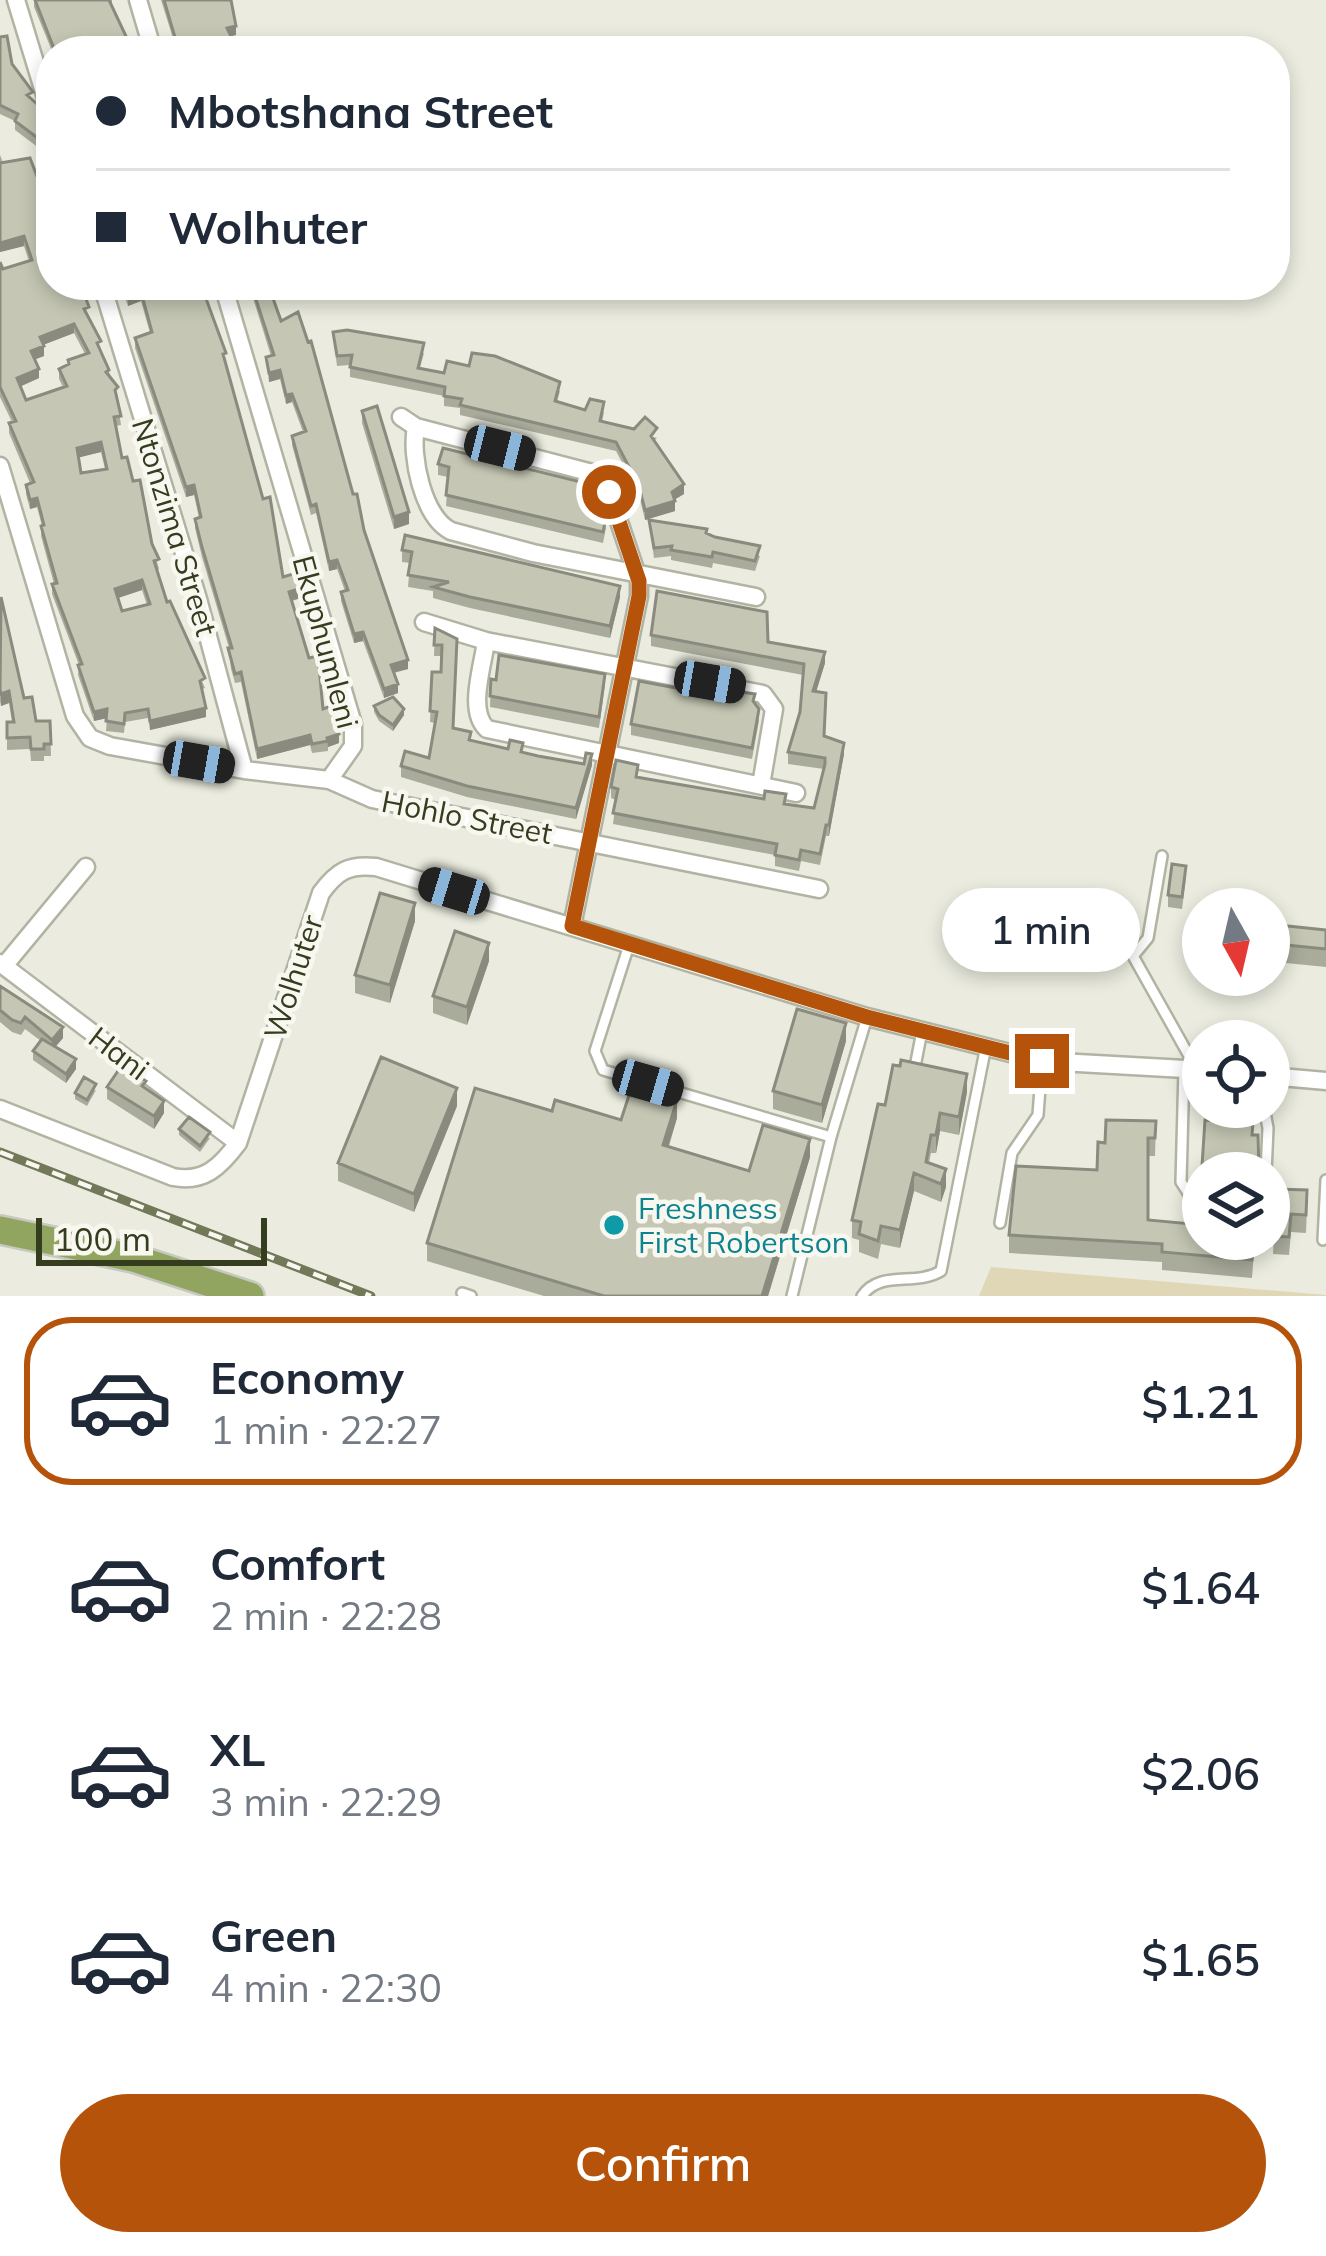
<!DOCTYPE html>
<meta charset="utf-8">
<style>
:root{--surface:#fff;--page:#f2f2f3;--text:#1f2937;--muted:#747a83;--line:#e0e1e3;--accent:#b45309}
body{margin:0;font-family:Mulish,sans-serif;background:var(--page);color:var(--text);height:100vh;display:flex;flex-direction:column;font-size:45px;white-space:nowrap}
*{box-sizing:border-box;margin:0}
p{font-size:39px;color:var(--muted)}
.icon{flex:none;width:66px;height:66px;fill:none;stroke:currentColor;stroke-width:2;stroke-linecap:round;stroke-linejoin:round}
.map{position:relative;height:1296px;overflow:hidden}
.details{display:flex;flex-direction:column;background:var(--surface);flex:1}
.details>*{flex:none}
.guide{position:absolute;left:36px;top:36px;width:1254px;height:264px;border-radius:48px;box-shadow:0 6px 18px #0003;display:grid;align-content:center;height:264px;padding:0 60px;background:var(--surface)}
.needle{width:78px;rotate:172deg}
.fabs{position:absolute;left:1182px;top:888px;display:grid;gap:24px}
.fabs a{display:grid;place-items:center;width:108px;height:108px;border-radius:50%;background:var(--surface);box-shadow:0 6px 18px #0003;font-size:60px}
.scale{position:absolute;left:36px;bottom:30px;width:231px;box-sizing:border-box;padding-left:12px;border:6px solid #353d1f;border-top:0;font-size:33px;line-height:42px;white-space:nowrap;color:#353d1f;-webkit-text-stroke:9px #f8f8f0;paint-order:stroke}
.end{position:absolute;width:54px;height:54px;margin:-27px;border:15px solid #b45309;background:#fff;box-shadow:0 0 0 6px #fff}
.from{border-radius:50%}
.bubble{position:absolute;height:84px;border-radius:42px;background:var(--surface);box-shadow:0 6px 18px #0003;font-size:39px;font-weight:600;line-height:84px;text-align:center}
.car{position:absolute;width:36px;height:72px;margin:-36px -18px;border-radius:15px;box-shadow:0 0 9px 3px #0007;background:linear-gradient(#222 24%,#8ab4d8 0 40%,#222 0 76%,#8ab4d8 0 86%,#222 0)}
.guide b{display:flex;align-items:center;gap:42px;height:114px;font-size:45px}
.guide b+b{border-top:3px solid var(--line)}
.guide i{width:30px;height:30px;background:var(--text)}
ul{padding:21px 0 0;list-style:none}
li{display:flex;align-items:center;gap:36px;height:168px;margin:0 24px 18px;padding:0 36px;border:6px solid transparent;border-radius:48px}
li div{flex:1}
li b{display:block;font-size:45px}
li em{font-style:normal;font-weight:600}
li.current{border-color:var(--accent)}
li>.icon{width:108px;height:108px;stroke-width:1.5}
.cta{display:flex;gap:24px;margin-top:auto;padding:24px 60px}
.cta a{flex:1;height:138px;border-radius:72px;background:var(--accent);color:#fff;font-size:48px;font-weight:600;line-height:138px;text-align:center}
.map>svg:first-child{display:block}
.green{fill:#dfd7b6}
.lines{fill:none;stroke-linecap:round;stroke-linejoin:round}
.lane-casing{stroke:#b1b4a2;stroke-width:14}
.street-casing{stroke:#b1b4a2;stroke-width:21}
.primary-casing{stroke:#c6c9c0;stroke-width:32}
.lane{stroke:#fff;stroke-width:9}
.street{stroke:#fff;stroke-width:16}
.primary{stroke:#92a560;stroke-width:27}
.rail-casing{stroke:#717959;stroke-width:9}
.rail{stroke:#f8f8f0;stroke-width:4.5;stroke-dasharray:14;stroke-linecap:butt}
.wall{fill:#a9ab9b;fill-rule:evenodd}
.shaded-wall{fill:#8a8b7e}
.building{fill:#c5c7b4;stroke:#8a8b7e;stroke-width:3;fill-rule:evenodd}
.route{stroke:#b45309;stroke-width:15}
.culture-dot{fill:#0f9aa8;stroke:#f8f8f0;stroke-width:4.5}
.labels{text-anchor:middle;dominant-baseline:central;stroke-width:9;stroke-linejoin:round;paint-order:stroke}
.street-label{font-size:30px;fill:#353d1f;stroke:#f8f8f0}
.culture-label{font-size:30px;fill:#0d838f;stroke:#f8f8f0;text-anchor:start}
</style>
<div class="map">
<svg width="1326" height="1296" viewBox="0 0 1326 1296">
<rect width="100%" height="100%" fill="#ebecdf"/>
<!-- green -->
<path class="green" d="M991,1267L1326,1295V1296H979Z"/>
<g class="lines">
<defs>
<path id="lane" d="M1114,922L1197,1070
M629,945L595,1051L603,1070L831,1137
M1134,955L1148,938L1162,856
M1184,1069L1181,1182L1203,1216
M914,1072L922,1031
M1264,1107L1268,1128L1266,1173
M1000,1223L1012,1153L1038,1115L1042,1061
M1323,1240L1326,1180
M462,1293L471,1296
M792,1296L831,1137L867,1017
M862,1296C881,1269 915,1287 941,1271L986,1046"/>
<path id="street" d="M16,0L51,115
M138,0L153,51
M102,285L198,599L244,770
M401,417L416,427L596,474L609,492L639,581V596L572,926
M416,427C410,456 423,517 451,531L533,553L756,597
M0,466L75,716L90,738L110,746L244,770L329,780L353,746V724L223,285
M424,622L486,641L763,694L774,709L761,785
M486,641C483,666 467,711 487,729L796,793
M329,780L372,799L819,889
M0,963L238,1143
M4,966L86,867
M1269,1076L1326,1081
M0,1109L173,1177C204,1183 220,1167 238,1143L321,893C337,871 349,864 376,867L867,1017L1042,1061L1203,1070"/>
<path id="primary" d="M0,1230L133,1258L250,1296"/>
</defs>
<!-- lane casing -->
<use href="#lane" class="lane-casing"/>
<!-- street casing -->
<use href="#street" class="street-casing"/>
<!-- primary casing -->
<use href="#primary" class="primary-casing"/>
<!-- lane -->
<use href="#lane" class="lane"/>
<!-- street -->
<use href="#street" class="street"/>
<!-- primary -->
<use href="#primary" class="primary"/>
<defs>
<path id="rail" d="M0,1152L371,1296"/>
</defs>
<!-- rail casing -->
<use href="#rail" class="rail-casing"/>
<!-- rail -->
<use href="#rail" class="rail"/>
</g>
<!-- wall -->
<path class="wall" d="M34,0H112V5L131,47L142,51H52L34,7Z
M161,0H231L236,35L231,36L238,51H177Z
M0,37L12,64L51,133V145L47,143V154L15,130V121L0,114Z
M0,155L51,285L75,294L89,317L118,397L117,398L121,425L116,426L122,458L152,544L159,569L157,570L167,602L205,688L202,689L206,717L150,730L148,718L125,722L124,733L106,731L107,718L94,721L78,675L79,665L52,594V584H54L41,536L42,526L37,507L30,509L26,494V485L30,483L9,433V423L12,422L0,397V262L3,269L29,261L24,246L0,252ZM74,333L85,354L68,360V365L59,369V379L63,387L26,400L21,386L39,378L35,359L44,356L43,345ZM101,452L105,469L81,473L79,457ZM142,590L147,605L122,611L118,598Z
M120,285H201L226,363L283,577L301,598L292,601L323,709L339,743L328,747V751L312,753L310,745L257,759L241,682L235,683L231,669L229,648L202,557L195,528V519L199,518L194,495L186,497L135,348V338L150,333L141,301L128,306Z
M243,285H292L272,294L353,494L408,669L394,673L398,693L384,698L363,641L354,643L341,601V592L345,591L337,569L329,571L316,513L311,515L292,445V436L303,432L292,402L286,404L280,379L269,382L266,357L271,356L253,298L248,300Z
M333,332L424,353L420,368L560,391L557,402L585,410L604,412L602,422L657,438L654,441L684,494L674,500L675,511L645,520L639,495L616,451L460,415V408L444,406V396L350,377V365L337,366Z
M362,411L409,524L394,529L362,423Z
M438,464L589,495L587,504L602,516L606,528L603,543L446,506L448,477L438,475Z
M649,520L706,533L760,556L755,571L713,563L712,568L671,560V556L654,558Z
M402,550L620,597L610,638L470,608L433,598V591L408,587L410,563L402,562Z
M0,598L24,698L36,721H50L51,756H44V761H31L30,749L7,750V722H12L9,703L1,706L0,701Z
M435,628L457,639L453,728L471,741L538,756L592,765L576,819L467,797L401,777V766L429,758L435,723L430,722L432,672H441V656H434Z
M651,635L768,642L825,663L816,691L824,736L844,754L829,836H826L820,865L801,861L799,871L775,866V855L613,824L616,800L611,798V787L638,777L814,808L824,769L788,764V752L800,712L803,675L651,646Z
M491,679L605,685L599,728L490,707Z
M755,702L759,721L752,759L631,735V724Z
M374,706L404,715L393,731L379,721L374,712Z
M1186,878L1182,909L1168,907V895Z
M415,921L390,1003L355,993V975Z
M1326,930V967L1276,962V944Z
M489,961L467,1025L433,1013V996Z
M0,986L63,1038L55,1047L76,1069L66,1083L33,1060V1051L41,1041L25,1029L21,1035L12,1032L0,1022Z
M846,1041L822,1123L773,1109V1091Z
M107,1087L146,1089L164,1113L154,1129L107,1099Z
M96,1090L87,1106L75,1099V1093Z
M967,1092L959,1135L940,1131L936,1153H931L929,1163L946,1187L941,1202L914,1191L900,1248L881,1244L878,1259L859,1252V1240L852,1238V1220L885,1105Z
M671,1098L677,1118L669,1146L749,1171L810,1157L768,1296H544L427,1261V1243L621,1120Z
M457,1106L414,1212L338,1181V1163Z
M1156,1121L1155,1156H1148V1220L1255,1239L1252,1278L1162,1270V1262L1009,1253V1235L1097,1170L1105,1143Z
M179,1129L210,1138L200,1152L179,1135Z
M1276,1189L1307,1208L1306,1233L1291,1232L1289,1255L1273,1254Z"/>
<!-- shaded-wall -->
<path class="shaded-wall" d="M236,26V35L227,37V28Z
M24,236V246L0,252V243Z
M273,285H292L269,295V287Z
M141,292V301L128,306V296Z
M74,324V333L40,346V337Z
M44,346V356L31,361V351Z
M39,369V378L17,388V378Z
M280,370V379L269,382V373Z
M292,394V402L286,404V395Z
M101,442V452L77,458V448Z
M684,484V494L672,501V492Z
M194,485V495L186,497V487Z
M37,498V507L30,509V500Z
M675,501V511L645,520V510Z
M409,512V524L394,529V517Z
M337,560V569L329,571V562Z
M142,580V590L115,599V589Z
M620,586V597L610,638V626Z
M301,588V598L289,601V592Z
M363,632V641L354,643V634Z
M825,652V663L813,702V691Z
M408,660V669L391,673V665Z
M398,684V693L384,698V689Z
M9,691V703L1,706V694Z
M206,708V717L150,730V721Z
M107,709V718L94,721V712Z
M404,709V715L393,731V725Z
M339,734V743L328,747L327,738Z
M310,735V745L257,759V749Z
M844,743V754L829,836V825Z
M592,754V765L576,819V808Z
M415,903V921L390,1003V985Z
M489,943V961L467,1025V1007Z
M846,1023V1041L822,1123V1105Z
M63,1027V1038L52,1051V1040Z
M76,1059V1069L66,1083V1074Z
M967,1074V1092L959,1135V1117Z
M457,1088V1106L414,1212V1194Z
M677,1100V1118L663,1163V1145Z
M164,1101V1113L154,1129V1116Z
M940,1113V1131L936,1153V1135Z
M810,1139V1157L768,1296H762Z
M946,1169V1187L941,1202V1184Z
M914,1173V1191L900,1248V1230Z"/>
<!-- building -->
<path class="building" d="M35,0H109L131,47L140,43L142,51H55Z
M164,0H231L236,26L227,28L238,51H179Z
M7,36L12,64L33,92L27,95L37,104L51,133V136L45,134L47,145L15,121L18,114L0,105V37Z
M30,158L48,205L51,202V285H72L75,294L83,291L89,307L84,309L101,341L97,343L109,370L106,372L118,387L115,390L121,416L114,417L122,458L127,457L133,481L140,480L152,544L159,559L154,561L167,602L170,601L205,678L200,681L206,708L150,721L148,709L125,713L124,724L106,721L107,709L94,712L78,665L82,664L52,584L57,583L41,526L44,525L37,498L30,500L26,485L34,482L9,423L16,421L0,387V262L3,269L32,260L24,236L0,243V163ZM74,324L89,353L68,360L69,364L59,369L67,386L26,400L17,378L39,369L31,351L44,346L40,337ZM101,442L107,469L81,473L77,448ZM142,580L150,604L122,611L115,589Z
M124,285H201L226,353L223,354L263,499L270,497L283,577L296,573L301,588L289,592L309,658L318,656L323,709L331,706L339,734L327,738L328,741L312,744L310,735L257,749L241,672L235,674L231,659L228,648H232L202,547L195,519L201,517L194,485L186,487L135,338L152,332L141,292L128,296Z
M246,285H273L269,287L281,321L298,312L308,342L311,341L353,494H357L364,530L408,660L391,665L398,684L384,689L363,632L354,634L341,592L348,590L337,560L329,562L316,504L311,506L292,436L306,431L292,394L286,395L280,370L269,373L266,357L274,355L253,290L248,291Z
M347,330L424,343L418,368L444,373L447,361L469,366L472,353L495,356L560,382L555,401L585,410L590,399L604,402L600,421L634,429L645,417L657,428L651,436L684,484L672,492L675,501L645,510L639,486L616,442L460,405L462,399L444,396L445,387L350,367L352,355L337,356L333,332Z
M377,406L409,512L394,517L362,411Z
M443,448L589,484L585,504L602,508L600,516L606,517L603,532L446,495L449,467L438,464Z
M649,520L707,529L706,533L715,537L760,546L755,561L713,552L712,557L671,550L672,546L654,548Z
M405,535L620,586L610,626L470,597L433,587L449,582L408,575L412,552L402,550Z
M657,591L767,612L768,642L825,652L813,691L826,693L824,736L844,743L829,825H826L820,854L801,850L799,860L775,855L777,844L613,813L618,789L611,787L616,760L638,765L636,777L764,799L765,791L786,794L784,804L814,808L825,764V758L788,752L800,712L804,664L651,635Z
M1,597L24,698L32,697L36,721H50L51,744H44V749H31L30,737L7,738V722H14L9,691L1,694L0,689Z
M435,628L457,639L453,728L471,732L469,740L508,749L510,740L523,743L521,752L538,756L584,764L586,753L592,754L576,808L467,786L401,766L405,751L429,758L437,712L430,711L432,672H441L442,645H434Z
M499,655L605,674L599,717L490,696L491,679L496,680Z
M639,681L713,695L715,688L755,694L753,701L759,709L752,748L631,724Z
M393,697L404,709L393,725L379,715L374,706Z
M1172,864L1186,866L1182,897L1168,895Z
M380,893L415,903L390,985L355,975Z
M1278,925L1326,930V949L1276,944Z
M455,931L489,943L467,1007L433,996Z
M0,986L63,1027L52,1040L25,1017L21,1023L12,1020L0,1010Z
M797,1009L846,1023L822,1105L773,1091Z
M42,1039L76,1059L66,1074L33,1051Z
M381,1057L457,1088L414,1194L338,1163Z
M901,1060L967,1074L959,1117L940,1113L936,1135H931L926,1162L946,1169L941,1184L914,1173L900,1230L881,1226L878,1241L859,1234L861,1222L852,1220L878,1104L885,1105L893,1065L900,1066Z
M122,1065L146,1081L142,1086L164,1101L154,1116L107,1087Z
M646,1075L671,1083L666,1097L677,1100L663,1145L749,1171L763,1125L810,1139L762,1296H604L427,1243L475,1088L552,1111L555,1100L621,1120L632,1086L641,1089Z
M84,1077L96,1084L87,1100L75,1093Z
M189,1117L210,1132L200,1146L179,1129Z
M1106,1120L1156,1121L1155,1138H1148V1220L1203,1225V1239H1255L1252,1260L1162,1252V1244L1009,1235L1016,1166L1097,1170L1098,1142L1105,1143Z
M1205,1120L1253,1122L1252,1135H1258L1259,1173H1209V1167L1202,1166Z
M1276,1189L1307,1190L1306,1215L1291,1214L1289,1237L1273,1236Z"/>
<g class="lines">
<!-- route -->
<path class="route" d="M609,492L639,581V596L572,926L867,1017L1042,1061"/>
</g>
<!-- markers -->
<circle class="culture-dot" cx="614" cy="1225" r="12"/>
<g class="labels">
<!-- street labels -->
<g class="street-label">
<text transform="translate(175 527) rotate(73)">Ntonzima Street</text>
<text transform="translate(326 642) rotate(75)">Ekuphumleni</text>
<text transform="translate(467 817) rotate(11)">Hohlo Street</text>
<text transform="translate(293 977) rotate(-72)">Wolhuter</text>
<text transform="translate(119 1053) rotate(37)">Hani</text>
</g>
<!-- culture labels -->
<g class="culture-label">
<text x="638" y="1208">Freshness<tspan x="638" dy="34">First Robertson</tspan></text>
</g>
</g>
</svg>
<div class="fabs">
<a><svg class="needle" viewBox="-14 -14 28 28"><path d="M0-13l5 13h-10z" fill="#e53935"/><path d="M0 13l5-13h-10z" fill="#747a83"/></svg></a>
<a><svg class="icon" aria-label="locate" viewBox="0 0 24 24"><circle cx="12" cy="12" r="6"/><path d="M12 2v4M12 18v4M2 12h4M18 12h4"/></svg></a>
<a><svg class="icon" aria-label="layers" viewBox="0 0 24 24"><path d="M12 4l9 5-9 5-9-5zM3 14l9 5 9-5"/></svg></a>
</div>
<div class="scale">100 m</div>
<i class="end from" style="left:609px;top:492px"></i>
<i class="end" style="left:1042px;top:1061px"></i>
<div class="bubble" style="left:942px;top:888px;width:198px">1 min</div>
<i class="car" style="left:500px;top:448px;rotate:104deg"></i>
<i class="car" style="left:710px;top:682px;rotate:100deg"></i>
<i class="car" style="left:199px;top:762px;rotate:100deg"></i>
<i class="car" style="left:454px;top:891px;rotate:287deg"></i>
<i class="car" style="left:648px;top:1083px;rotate:106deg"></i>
<div class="guide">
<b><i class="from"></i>Mbotshana Street</b>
<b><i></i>Wolhuter</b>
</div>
</div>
<section class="details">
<ul>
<li class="current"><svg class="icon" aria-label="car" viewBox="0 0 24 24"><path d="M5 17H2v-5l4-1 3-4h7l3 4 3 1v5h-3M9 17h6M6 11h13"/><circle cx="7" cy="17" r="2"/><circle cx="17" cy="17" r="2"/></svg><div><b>Economy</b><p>1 min · 22:27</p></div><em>$1.21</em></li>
<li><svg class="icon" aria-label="car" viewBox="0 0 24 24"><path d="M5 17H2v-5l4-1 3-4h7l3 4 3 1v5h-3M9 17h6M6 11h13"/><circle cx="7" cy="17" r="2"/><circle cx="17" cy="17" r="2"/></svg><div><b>Comfort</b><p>2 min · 22:28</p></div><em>$1.64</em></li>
<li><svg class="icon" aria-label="car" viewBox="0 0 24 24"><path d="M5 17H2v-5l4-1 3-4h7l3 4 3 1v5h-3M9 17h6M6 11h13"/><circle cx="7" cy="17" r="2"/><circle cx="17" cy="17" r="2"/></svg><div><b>XL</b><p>3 min · 22:29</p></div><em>$2.06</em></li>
<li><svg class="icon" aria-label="car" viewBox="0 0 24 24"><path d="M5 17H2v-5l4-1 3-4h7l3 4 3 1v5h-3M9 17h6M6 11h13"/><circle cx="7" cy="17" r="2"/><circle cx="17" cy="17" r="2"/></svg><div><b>Green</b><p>4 min · 22:30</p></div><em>$1.65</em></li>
</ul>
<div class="cta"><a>Confirm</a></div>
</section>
